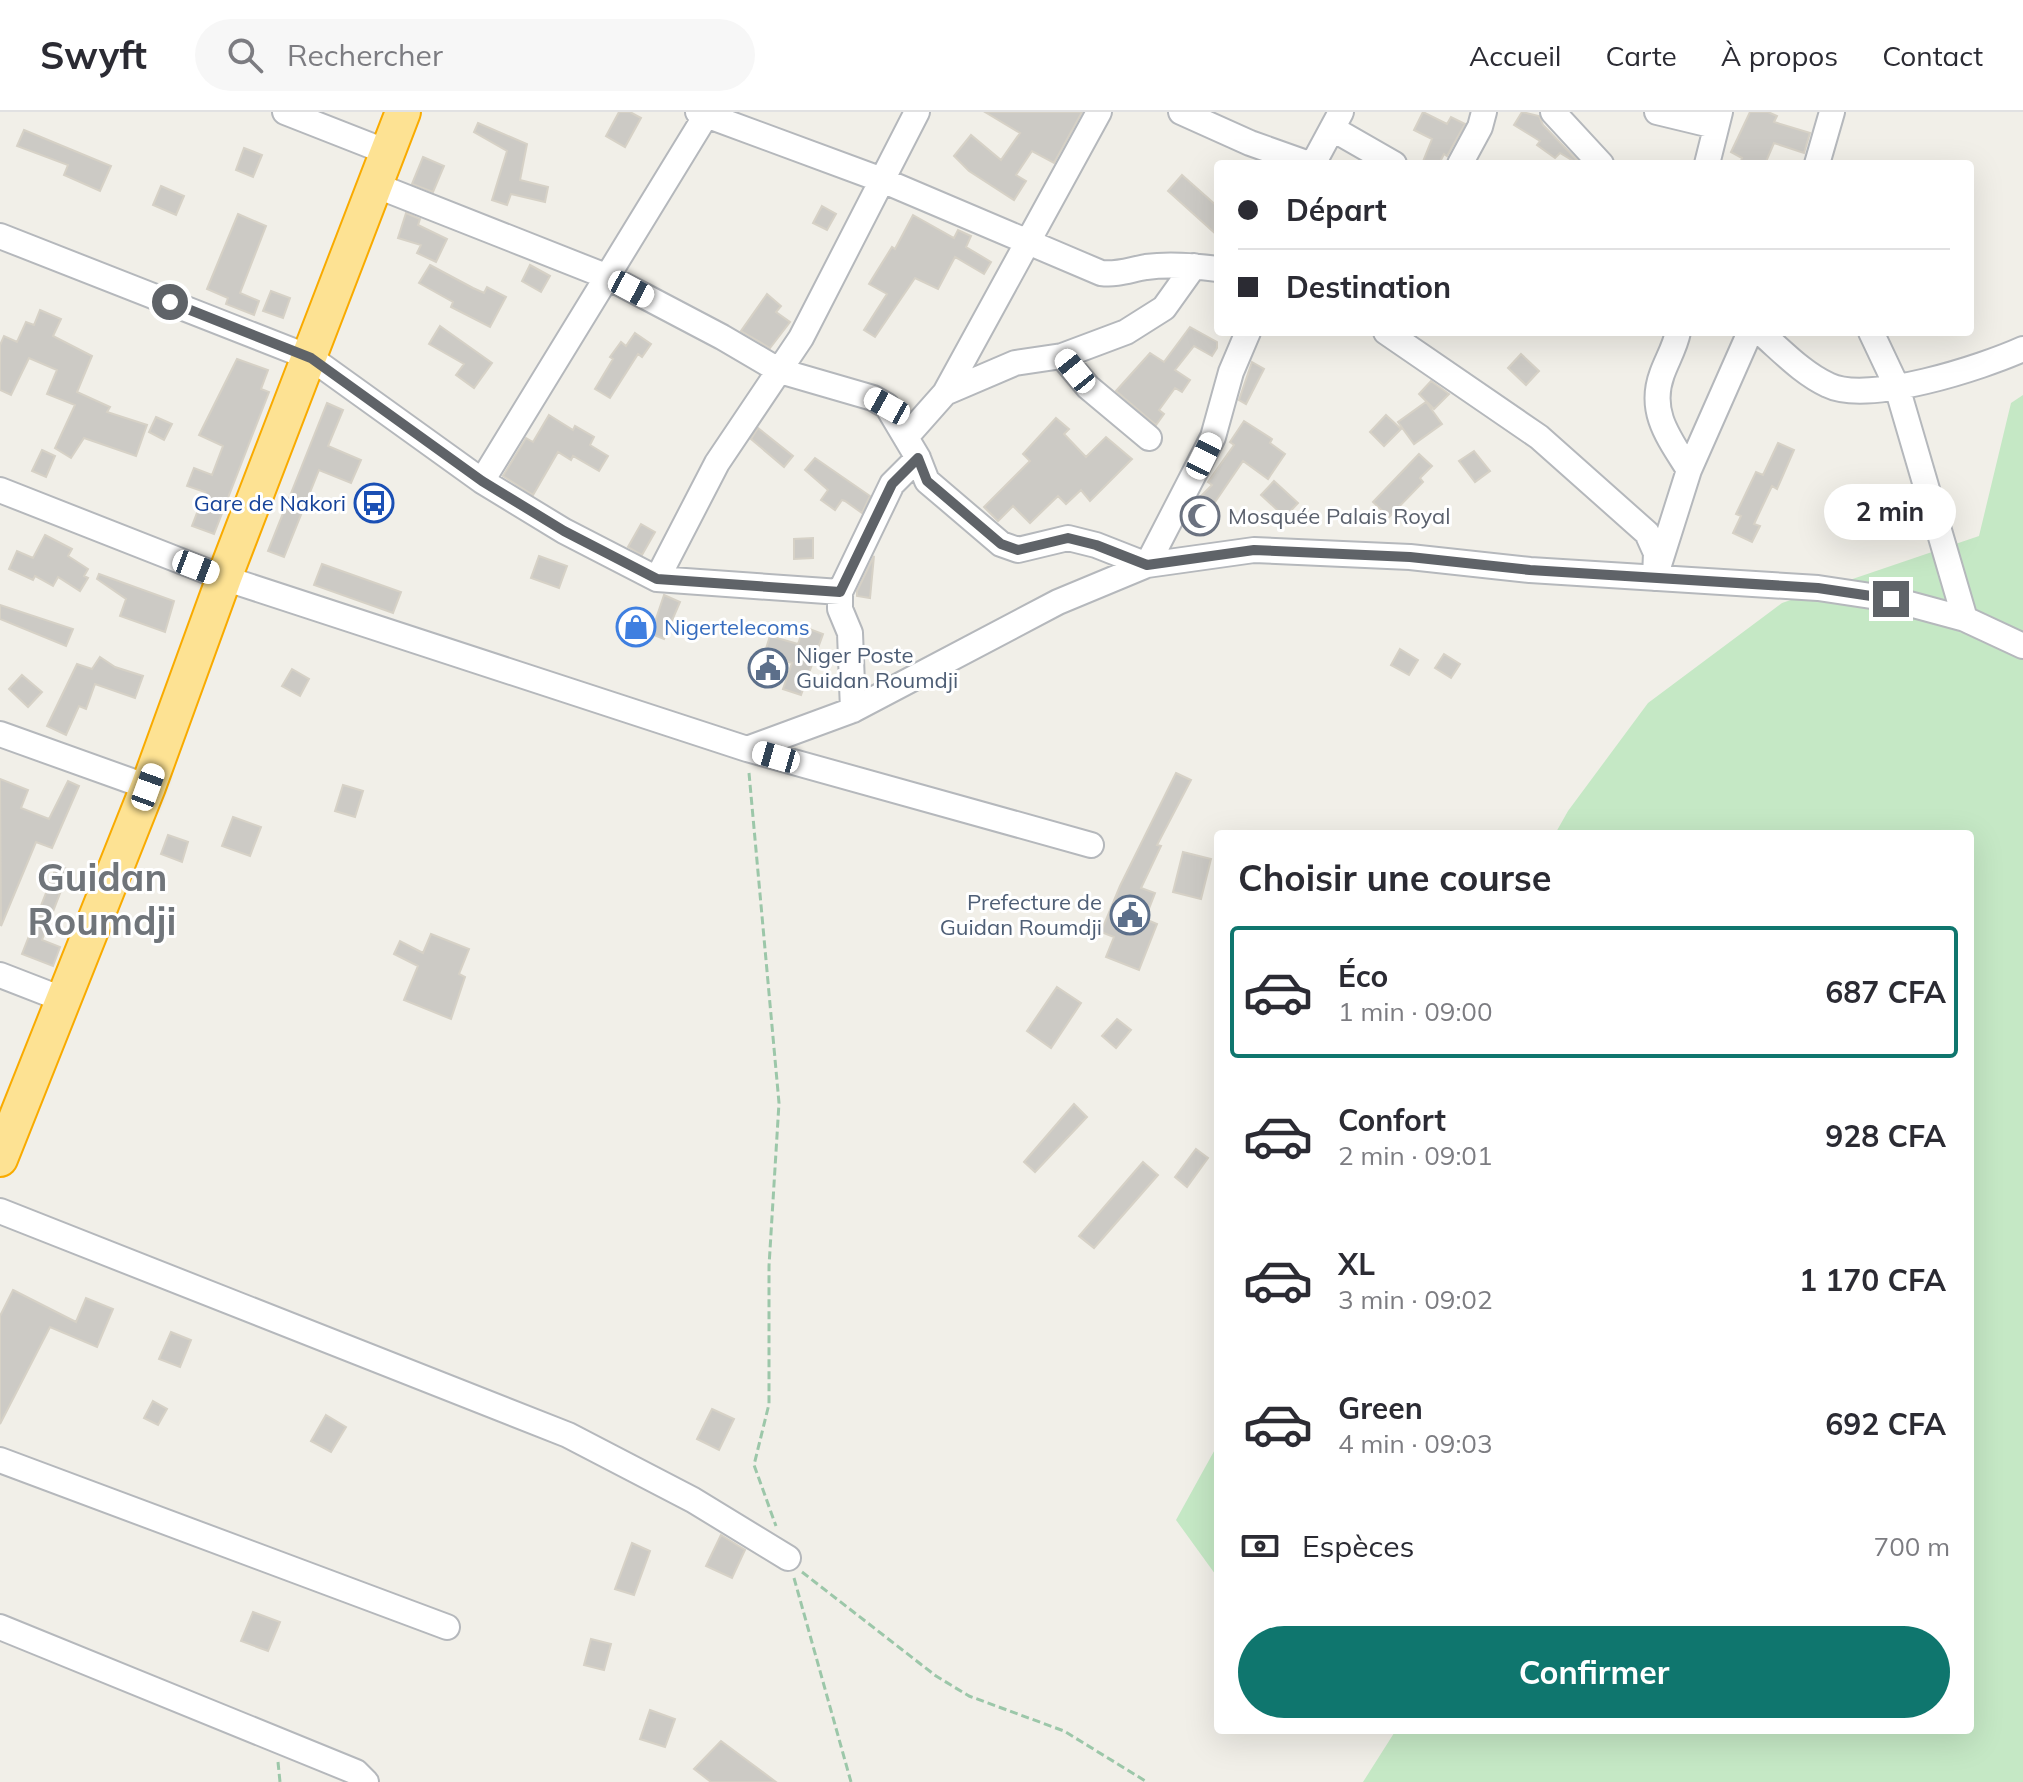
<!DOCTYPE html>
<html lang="fr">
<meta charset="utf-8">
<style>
:root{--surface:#fff;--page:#f7f7f7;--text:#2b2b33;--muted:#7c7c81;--line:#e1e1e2;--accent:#0f766e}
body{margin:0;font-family:Mulish,sans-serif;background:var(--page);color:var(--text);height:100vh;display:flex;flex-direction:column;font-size:30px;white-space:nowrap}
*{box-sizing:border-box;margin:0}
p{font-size:26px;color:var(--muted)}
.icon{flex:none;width:44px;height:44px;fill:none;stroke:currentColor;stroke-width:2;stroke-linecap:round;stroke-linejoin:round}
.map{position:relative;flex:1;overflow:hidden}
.drawer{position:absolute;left:1214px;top:718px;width:760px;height:904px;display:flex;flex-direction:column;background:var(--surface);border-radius:8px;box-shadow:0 8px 32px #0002}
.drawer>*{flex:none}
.hud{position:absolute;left:1214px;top:48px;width:760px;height:176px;border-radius:8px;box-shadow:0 8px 32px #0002;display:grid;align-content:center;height:176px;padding:0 24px;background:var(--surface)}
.end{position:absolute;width:36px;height:36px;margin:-18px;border:10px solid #5f6368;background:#fff;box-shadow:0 0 0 4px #fff}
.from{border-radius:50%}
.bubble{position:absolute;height:56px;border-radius:28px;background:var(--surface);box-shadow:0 8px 32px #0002;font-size:26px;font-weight:700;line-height:56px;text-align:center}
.car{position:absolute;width:24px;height:48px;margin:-24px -12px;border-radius:10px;box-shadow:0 0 6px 2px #0007;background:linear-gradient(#fff 24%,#345 0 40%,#fff 0 76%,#345 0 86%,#fff 0)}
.hud b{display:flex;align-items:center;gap:28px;height:76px;font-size:30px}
.hud b+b{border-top:2px solid var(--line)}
.hud i{width:20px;height:20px;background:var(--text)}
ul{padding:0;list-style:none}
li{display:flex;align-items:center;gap:24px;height:132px;margin:0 16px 12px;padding:0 8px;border:4px solid transparent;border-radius:8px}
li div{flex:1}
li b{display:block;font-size:30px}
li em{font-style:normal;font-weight:700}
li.current{border-color:var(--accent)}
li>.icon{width:72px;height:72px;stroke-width:1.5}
h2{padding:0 24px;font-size:36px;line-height:96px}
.pay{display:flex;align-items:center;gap:20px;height:88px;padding:0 24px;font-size:30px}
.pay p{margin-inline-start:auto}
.action{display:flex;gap:16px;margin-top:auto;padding:16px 24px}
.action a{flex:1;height:92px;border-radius:48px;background:var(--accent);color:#fff;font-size:32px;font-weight:700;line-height:92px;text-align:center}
header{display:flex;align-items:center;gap:48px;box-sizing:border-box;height:112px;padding:0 40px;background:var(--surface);border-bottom:2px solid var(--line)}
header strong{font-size:38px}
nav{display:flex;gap:44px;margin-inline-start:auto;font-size:28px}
.search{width:560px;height:72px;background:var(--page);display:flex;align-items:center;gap:20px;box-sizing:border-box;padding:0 28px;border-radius:44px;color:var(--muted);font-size:30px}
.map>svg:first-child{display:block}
.green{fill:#c5e8c5}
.building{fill:#cccac5;stroke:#d6d1c6;stroke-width:2}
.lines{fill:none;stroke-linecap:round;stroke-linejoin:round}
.minor-casing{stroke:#b5b8bc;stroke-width:28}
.highway-casing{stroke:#f9ab00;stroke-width:38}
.path{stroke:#9cc7a9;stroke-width:3;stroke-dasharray:8 4;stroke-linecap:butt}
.minor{stroke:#fff;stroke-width:24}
.highway{stroke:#fde293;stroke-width:34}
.route{stroke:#5f6368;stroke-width:10}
.labels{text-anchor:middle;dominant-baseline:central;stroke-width:6;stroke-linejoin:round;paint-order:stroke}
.transit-label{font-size:22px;fill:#164399;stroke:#fff;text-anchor:end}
.worship-label{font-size:22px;fill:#5b616d;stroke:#fff;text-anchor:start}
.shop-label{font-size:22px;fill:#366cbe;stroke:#fff;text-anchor:start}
.service-label{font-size:22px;fill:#4e5e75;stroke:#fff;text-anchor:start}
.town-label{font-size:38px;font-weight:bold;fill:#70757a;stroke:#fff}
</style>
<header>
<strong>Swyft</strong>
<div class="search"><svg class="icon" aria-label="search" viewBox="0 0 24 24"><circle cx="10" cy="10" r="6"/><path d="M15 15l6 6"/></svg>Rechercher</div>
<nav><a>Accueil</a><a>Carte</a><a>À propos</a><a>Contact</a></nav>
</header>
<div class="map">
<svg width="2023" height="1670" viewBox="0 0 2023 1670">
<rect width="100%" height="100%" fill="#f1efe8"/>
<!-- green -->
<path class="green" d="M2023,283V1670H1363L1396,1618H1970V722H1555L1568,699L1648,591L1782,491L1979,424L2011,291Z
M1218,1332V1466L1176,1408Z"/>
<!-- building -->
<path class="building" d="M619,0H630L641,6L625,35L606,24Z
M985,0H1082L1054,51L1032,39L1016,63L1026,69L1014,88L969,59L954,44L971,23L1001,48L1020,21Z
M1423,0L1447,12L1451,5L1465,12L1447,44L1444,42L1439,52H1422L1432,27L1414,18Z
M1522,0L1539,4L1543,13L1577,48L1575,50L1560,41L1555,46L1537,33L1540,29L1514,13Z
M1750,0H1768L1777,4L1774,10L1810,21L1804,41L1774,31L1765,52H1740L1742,46L1731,40Z
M478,11L527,32L520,68L548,75L545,90L511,82L507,93L492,88L507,39L474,20Z
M24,18L111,54L100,79L64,63L68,53L17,34Z
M244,36L262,43L253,65L236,58Z
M423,45L444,54L433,80L412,72Z
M1182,63L1218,95V124L1168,79Z
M161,74L184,84L176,103L153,93Z
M822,94L836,102L827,118L813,111Z
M406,101L420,107L418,113L447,127L436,150L417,141L421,133L398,126Z
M238,102L266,114L240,181L259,189L254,203L226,192L228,186L207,177Z
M913,103L954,126L958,118L971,124L966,135L991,150L984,162L955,145L938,177L915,166L875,225L864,218L887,182L869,172L892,135L895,137Z
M430,153L473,176L484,181L487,175L506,185L490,215L451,195L453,190L419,171Z
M530,153L550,164L541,180L522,169Z
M271,179L290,186L283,206L263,199Z
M767,182L781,194L776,200L790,210L770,236L741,219Z
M40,198L61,207L53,224L92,244L77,280L110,295L107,300L147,313L136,344L84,326L71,346L55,336L75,293L47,282L57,258L29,246L11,283L0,278V233L4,224L17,230L26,210L34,213Z
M440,214L492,251L474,276L456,263L464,252L429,232Z
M1190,215L1217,230V236L1212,244L1194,234L1175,258L1190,268L1182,280L1175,276L1159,298L1164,302L1156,313L1116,279L1150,241L1164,250Z
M635,221L651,232L642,245L638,242L610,286L595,277L613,247L610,245L621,230L626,234Z
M1521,242L1539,259L1526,273L1508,256Z
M237,247L268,258L261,277L269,280L214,422L192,414L205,380L187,374L194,356L212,363L223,334L199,323Z
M1252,250L1264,257L1246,292L1239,288Z
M1431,269L1449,282L1434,297L1419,282Z
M1426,290L1442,312L1414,332L1398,310Z
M327,291L343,298L328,334L361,348L351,371L319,358L284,445L268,439Z
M549,303L573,318L575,314L594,325L590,333L608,344L599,359L573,344L571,348L558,340L533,383L503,364L526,326L533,330Z
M1386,303L1401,317L1384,334L1370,320Z
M156,305L172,312L164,328L149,320Z
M1056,306L1069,317L1064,322L1086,345L1106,325L1132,347L1090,389L1081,378L1066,392L1058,384L1030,411L1013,394L998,409L984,395L1030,349L1023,342Z
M1244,309L1272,327L1270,331L1285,342L1268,367L1243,349L1211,396L1217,401L1201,418L1188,406L1197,388L1212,373L1208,370L1234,333L1230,330Z
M758,316L793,344L784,355L751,327Z
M1778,331L1794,338L1777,377L1772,374L1754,412L1760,414L1752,430L1733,421L1741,404L1736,402L1756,360L1763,363Z
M42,338L55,344L46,365L32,359Z
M1474,339L1490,359L1475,370L1459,349Z
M1419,342L1432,354L1420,366L1423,370L1389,405L1373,390Z
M815,346L870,384L862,401L845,389L842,388L835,398L821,388L828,378L805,358Z
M1274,369L1298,391L1285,405L1261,383Z
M641,412L655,420L642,443L628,435Z
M45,423L72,437L68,444L88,457L84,464L88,466L80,479L58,465L53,474L35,464L33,468L9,457L17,439L33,446Z
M813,426V446L794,447V427Z
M539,444L567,454L559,476L531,466Z
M874,444L870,486L857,484V479Z
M322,452L401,480L393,501L314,473Z
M99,462L174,489L165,520L120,504L126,487L97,467Z
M664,483L680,490L664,527L651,522Z
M0,493L73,517L66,534L0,507Z
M804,515L823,522L801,583L783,577L792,551L764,543L770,524L798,532Z
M1400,537L1418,548L1409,563L1391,553Z
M1444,542L1460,552L1451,566L1435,556Z
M100,545L115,555L143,564L135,586L95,572L86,597L79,594L66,623L47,614L77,552L92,557Z
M292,557L309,567L300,584L282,574Z
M22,563L42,580L28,595L9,577Z
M1176,661L1191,668L1157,733L1161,734L1141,776L1155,781L1145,807L1157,812L1139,858L1106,845L1114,825L1101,820L1120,774Z
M0,667L28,678L21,696L49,707L68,669L79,674L52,736L36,730L1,814Z
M343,673L363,679L355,705L335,699Z
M233,705L261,715L250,744L222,734Z
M168,723L188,730L182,750L161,742Z
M1183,740L1211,747L1201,787L1173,780Z
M57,753L69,758L42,828L60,835L53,854L22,842Z
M431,822L469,837L459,862L465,865L451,907L404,888L418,854L394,842L400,829L423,841Z
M1057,875L1081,891L1051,936L1027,919Z
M1117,907L1131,918L1116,936L1102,924Z
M1074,992L1087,1005L1035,1060L1024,1050Z
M1196,1037L1208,1046L1187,1075L1175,1065Z
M1143,1050L1158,1063L1094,1136L1079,1124Z
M13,1178L76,1210L86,1186L113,1197L97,1235L50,1215L0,1312V1204Z
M171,1220L191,1228L180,1255L159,1247Z
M153,1289L167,1297L158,1313L144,1306Z
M712,1297L734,1307L719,1338L697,1327Z
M326,1303L346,1315L331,1340L311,1329Z
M721,1423L745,1438L732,1466L706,1454Z
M632,1431L650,1439L634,1483L615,1477Z
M253,1500L280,1510L268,1539L241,1529Z
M591,1527L611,1532L604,1558L584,1553Z
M650,1598L675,1607L665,1635L640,1627Z
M721,1629L776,1670H711L694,1657Z"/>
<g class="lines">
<defs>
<path id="minor" d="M285,0L387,40
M698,0L882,68L1101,161C1117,163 1129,158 1146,155C1169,152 1195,154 1218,157
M1181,0L1250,31L1309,52
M1553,0L1601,52
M1657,0L1715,14
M1333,17L1394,52
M1313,52L1341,0
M1460,52L1480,15L1484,0
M1707,52L1720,0
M1817,52L1832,0
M375,73L608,165L722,225L780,259L873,286L887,294L918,346L927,369L1001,432L1018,438L1068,426L1096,433L1147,453L1213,325L1231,260L1248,220
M0,124L311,246L482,369L564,419L657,467L840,480
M1386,220L1539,325L1647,421L1656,441L1655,466
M1678,220C1675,235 1667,248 1662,262C1648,300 1669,326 1689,358
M1760,220C1781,238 1802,261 1828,273C1868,293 1983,255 2023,237
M1871,220L1897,275L1965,507
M1062,244L1088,275L1149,326
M945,281L1015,251L1062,244L1126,220L1164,196L1194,154
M906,325L945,281L1099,0
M482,369L708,0
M0,378L224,466L747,637L853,598L1058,490L1147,453L1254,438L1410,445L1530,458L1818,476L1891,487L1965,507L2023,534
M1658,456L1689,358L1750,220
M657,467L717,351L801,226L917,0
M853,598L850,521L840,497V480L892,372L918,346
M0,622L148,675
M747,637L1091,733
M0,863L62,887
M0,1099L568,1323L693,1388L788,1446
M0,1348L447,1515
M0,1515L356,1660L366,1670"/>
<path id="highway" d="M0,1047L148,675L224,466L403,0"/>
</defs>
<!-- minor casing -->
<use href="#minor" class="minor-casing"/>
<!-- highway casing -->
<use href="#highway" class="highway-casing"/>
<!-- path -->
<path class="path" d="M749,661L779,991L769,1154V1292L754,1353L776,1414
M802,1460L936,1564L969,1584L1064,1619L1147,1670
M794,1466L851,1670
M278,1650L280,1670"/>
<!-- minor -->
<use href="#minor" class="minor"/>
<!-- highway -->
<use href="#highway" class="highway"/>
</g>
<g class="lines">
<!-- route -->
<path class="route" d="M170,190L311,246L482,369L564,419L657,467L840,480L892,372L918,346L927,369L1001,432L1018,438L1068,426L1096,433L1147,453L1254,438L1410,445L1530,458L1818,476L1891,487"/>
</g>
<!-- icons -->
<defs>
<symbol id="bus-ring" viewBox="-11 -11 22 22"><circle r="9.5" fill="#fff" stroke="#1a4fb4" stroke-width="1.5"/><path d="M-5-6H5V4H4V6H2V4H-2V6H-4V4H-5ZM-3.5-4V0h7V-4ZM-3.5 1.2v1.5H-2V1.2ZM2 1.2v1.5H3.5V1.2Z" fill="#1a4fb4"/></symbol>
<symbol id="mosque-ring" viewBox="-11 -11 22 22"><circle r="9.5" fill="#fff" stroke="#6b7280" stroke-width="1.5"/><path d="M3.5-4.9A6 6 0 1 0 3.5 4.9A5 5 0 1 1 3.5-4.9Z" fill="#6b7280"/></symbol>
<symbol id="shop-ring" viewBox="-11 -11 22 22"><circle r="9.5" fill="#fff" stroke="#3f7fe0" stroke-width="1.5"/><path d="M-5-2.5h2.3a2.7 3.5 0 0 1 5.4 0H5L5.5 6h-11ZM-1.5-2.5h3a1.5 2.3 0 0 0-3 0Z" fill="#3f7fe0"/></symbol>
<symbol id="civic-ring" viewBox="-11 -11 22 22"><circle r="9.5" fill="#fff" stroke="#5c6f8a" stroke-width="1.5"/><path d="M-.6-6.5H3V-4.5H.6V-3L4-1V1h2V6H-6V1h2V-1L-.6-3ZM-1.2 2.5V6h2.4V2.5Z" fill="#5c6f8a"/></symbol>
</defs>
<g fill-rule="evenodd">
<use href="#bus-ring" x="352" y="369" width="44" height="44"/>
<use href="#mosque-ring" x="1178" y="382" width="44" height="44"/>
<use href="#shop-ring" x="614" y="493" width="44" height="44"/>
<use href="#civic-ring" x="746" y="534" width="44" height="44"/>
<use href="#civic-ring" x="1108" y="781" width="44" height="44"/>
</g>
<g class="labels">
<!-- transit labels -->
<g class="transit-label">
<text x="346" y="391">Gare de Nakori</text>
</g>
<!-- worship labels -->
<g class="worship-label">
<text x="1228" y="404">Mosquée Palais Royal</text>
</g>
<!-- shop labels -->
<g class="shop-label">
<text x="664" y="515">Nigertelecoms</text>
</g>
<!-- service labels -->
<g class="service-label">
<text x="796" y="543">Niger Poste<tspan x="796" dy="25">Guidan Roumdji</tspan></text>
<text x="1102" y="790" text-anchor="end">Prefecture de<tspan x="1102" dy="25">Guidan Roumdji</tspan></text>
</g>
<!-- town labels -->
<g class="town-label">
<text x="102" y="765">Guidan<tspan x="102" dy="44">Roumdji</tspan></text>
</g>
</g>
</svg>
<i class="end from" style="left:170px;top:190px"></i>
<i class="end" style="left:1891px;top:487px"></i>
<div class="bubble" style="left:1824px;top:372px;width:132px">2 min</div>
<i class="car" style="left:631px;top:177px;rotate:118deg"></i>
<i class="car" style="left:1075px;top:259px;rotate:321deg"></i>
<i class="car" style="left:887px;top:294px;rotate:299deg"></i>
<i class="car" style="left:1204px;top:344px;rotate:26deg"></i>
<i class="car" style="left:196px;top:455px;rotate:111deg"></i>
<i class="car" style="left:776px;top:645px;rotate:286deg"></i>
<i class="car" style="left:148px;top:675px;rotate:20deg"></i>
<div class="hud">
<b><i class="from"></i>Départ</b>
<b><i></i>Destination</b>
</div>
<section class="drawer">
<h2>Choisir une course</h2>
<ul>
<li class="current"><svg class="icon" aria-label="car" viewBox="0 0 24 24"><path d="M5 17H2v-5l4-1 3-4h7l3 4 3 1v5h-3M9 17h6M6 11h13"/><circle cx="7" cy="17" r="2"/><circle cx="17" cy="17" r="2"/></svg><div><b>Éco</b><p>1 min · 09:00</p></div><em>687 CFA</em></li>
<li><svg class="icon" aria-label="car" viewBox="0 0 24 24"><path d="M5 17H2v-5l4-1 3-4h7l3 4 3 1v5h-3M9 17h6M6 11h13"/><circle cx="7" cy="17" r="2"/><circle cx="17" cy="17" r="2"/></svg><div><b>Confort</b><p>2 min · 09:01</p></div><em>928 CFA</em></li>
<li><svg class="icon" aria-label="car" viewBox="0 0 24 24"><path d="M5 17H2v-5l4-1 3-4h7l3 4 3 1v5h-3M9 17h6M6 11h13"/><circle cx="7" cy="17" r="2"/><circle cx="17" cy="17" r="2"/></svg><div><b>XL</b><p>3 min · 09:02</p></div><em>1 170 CFA</em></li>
<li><svg class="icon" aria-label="car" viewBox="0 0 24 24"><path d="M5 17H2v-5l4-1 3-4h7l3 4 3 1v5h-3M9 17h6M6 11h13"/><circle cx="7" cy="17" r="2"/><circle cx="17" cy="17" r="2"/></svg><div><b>Green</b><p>4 min · 09:03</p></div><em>692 CFA</em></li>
</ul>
<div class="pay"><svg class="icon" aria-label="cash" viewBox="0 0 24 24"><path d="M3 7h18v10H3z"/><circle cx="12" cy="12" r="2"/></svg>Espèces<p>700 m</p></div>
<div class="action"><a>Confirmer</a></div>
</section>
</div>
